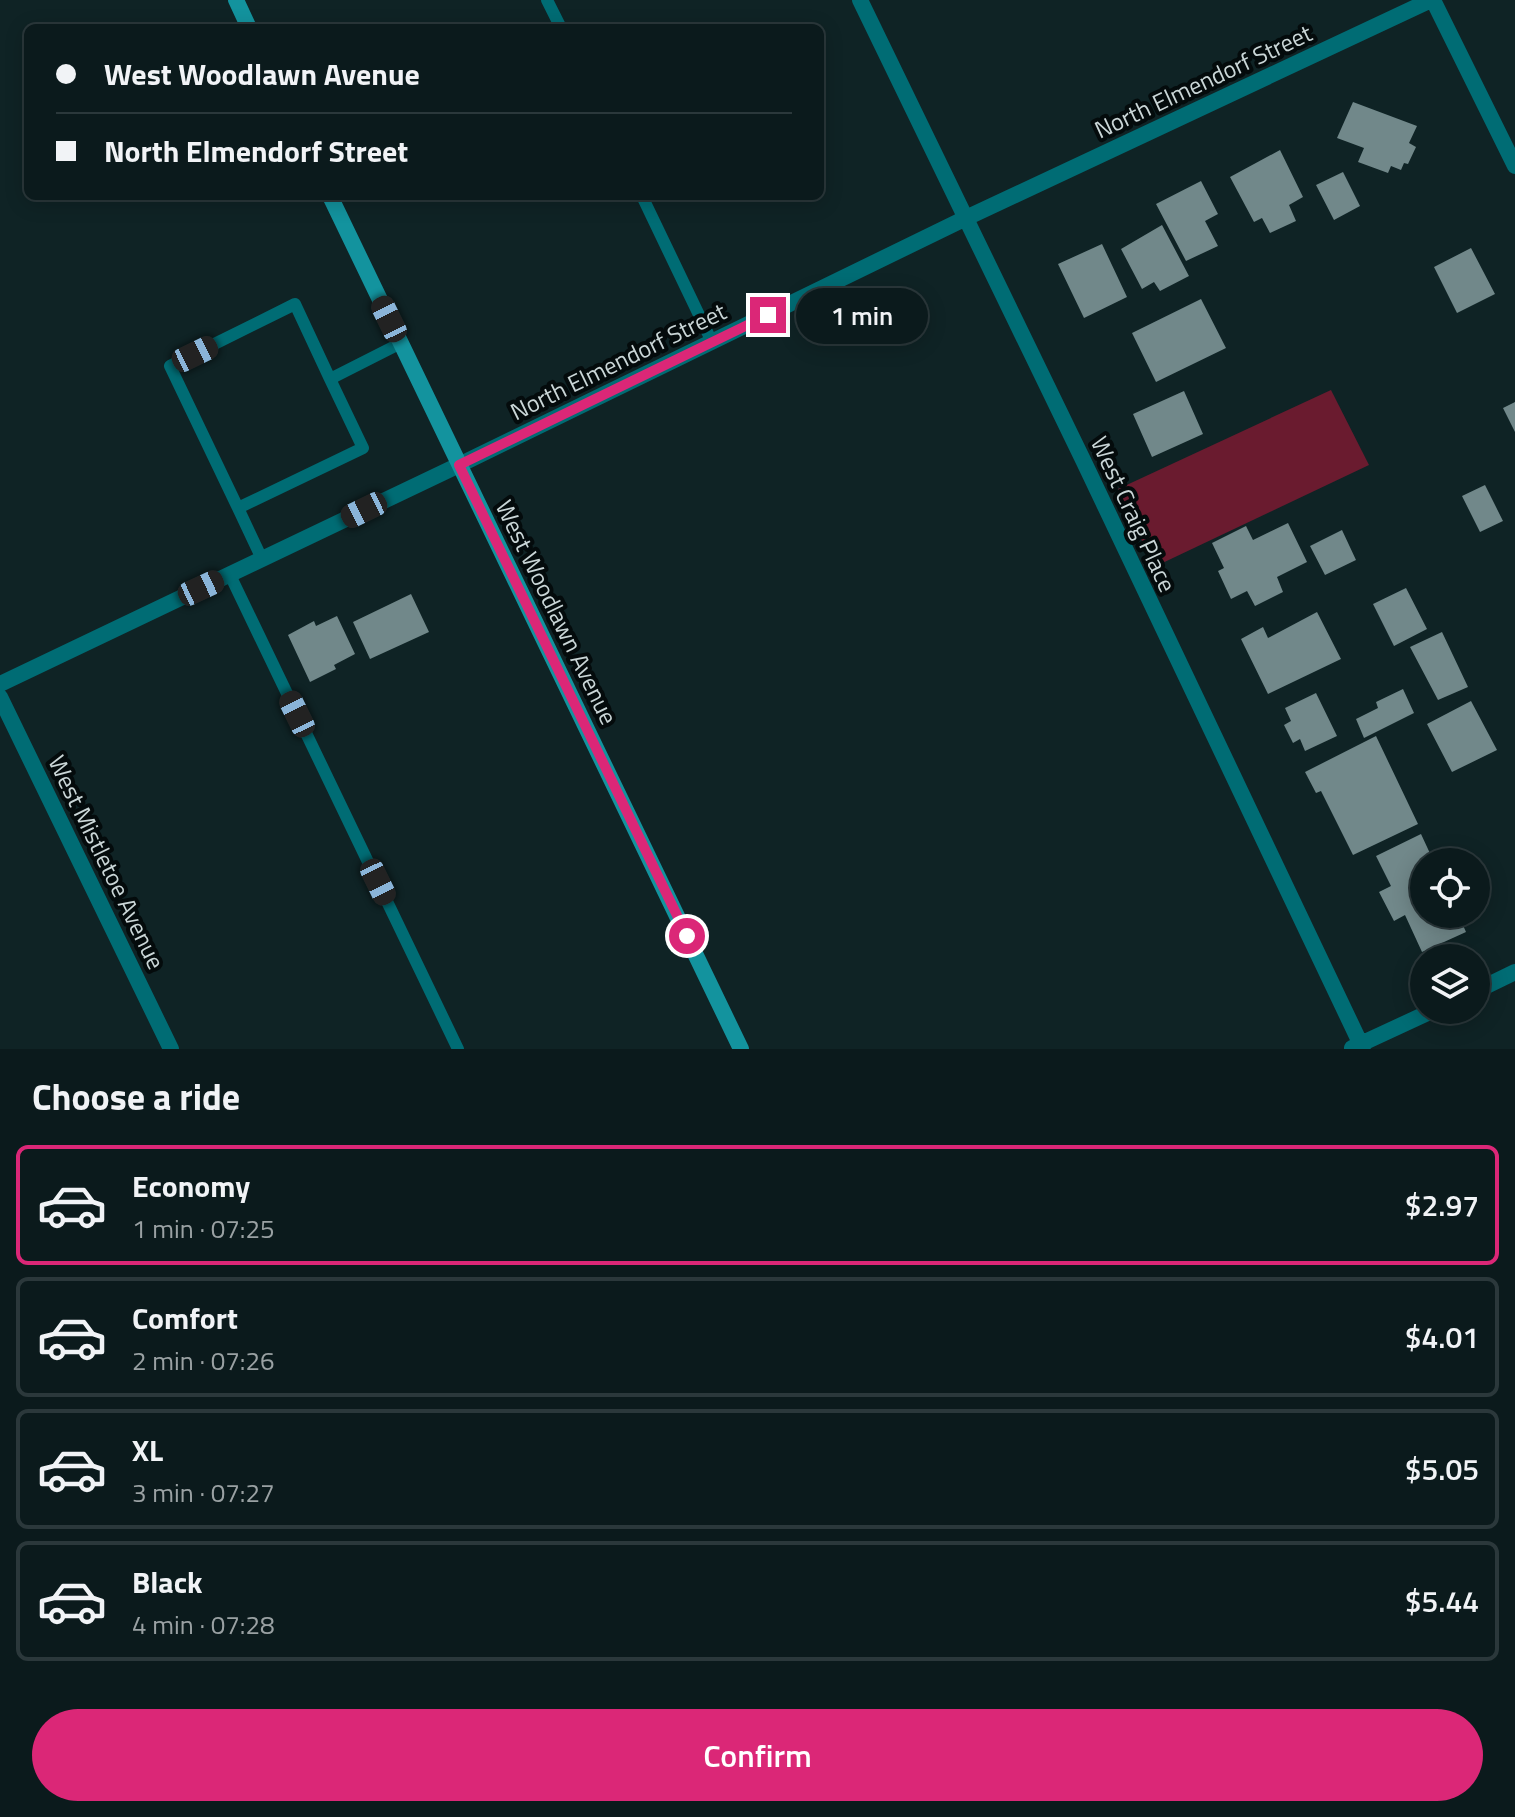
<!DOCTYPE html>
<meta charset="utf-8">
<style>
:root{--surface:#0b1a1c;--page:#142325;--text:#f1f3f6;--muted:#9aa1a3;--line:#2b383b;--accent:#db2777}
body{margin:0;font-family:"Titillium Web",sans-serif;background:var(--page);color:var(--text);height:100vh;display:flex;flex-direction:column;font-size:30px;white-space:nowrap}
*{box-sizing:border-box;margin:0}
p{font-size:26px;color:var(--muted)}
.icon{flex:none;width:44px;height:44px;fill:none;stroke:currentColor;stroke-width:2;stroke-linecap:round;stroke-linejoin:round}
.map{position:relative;height:1049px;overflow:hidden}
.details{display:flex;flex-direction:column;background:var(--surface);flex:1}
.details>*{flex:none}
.hud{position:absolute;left:24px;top:24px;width:800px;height:176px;border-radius:12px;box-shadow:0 4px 20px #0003,0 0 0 2px var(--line);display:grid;align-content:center;height:176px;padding:0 32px;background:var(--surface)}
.buttons{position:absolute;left:1410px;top:848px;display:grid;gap:16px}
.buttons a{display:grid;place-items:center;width:80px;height:80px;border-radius:50%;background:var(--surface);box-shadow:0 4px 20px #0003,0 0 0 2px var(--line);font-size:40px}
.end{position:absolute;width:36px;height:36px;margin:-18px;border:10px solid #db2777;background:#fff;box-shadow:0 0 0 4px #fff}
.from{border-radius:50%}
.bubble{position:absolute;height:56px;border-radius:28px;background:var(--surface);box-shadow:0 4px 20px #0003,0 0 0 2px var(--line);font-size:26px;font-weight:600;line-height:56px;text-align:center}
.car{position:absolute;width:24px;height:48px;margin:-24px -12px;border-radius:10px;box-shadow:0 0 6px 2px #0007;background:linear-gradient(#222 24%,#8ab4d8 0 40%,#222 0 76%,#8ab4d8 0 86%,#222 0)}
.hud b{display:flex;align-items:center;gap:28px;height:76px;font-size:30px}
.hud b+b{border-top:2px solid var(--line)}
.hud i{width:20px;height:20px;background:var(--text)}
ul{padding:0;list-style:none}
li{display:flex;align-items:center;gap:24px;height:120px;margin:0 16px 12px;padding:0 16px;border:4px solid var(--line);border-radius:12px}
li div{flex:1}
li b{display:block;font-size:30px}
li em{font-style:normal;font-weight:600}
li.selected{border-color:var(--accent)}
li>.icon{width:72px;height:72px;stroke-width:1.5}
h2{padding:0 32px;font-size:36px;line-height:96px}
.button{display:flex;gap:16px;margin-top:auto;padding:16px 32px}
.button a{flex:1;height:92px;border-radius:48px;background:var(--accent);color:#fff;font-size:32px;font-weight:600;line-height:92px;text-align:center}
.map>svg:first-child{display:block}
.green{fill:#6a1b2f}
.building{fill:#71888a}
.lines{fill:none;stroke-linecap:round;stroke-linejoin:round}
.lane{stroke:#006c74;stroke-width:12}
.street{stroke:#006c74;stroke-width:16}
.secondary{stroke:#13939e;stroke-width:16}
.route{stroke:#db2777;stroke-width:10}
.labels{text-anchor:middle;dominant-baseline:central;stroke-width:8;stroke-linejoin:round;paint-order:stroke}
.street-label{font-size:24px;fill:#cad6d7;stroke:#040b0c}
</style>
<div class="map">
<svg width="1515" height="1049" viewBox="0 0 1515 1049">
<rect width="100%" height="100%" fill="#0f2325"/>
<!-- green -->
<path class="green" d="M1331,390L1369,465L1154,567L1118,489Z"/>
<!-- building -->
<path class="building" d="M1353,102L1417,126L1409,143L1416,147L1408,164L1404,163L1401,170L1391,166L1388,173L1358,162L1364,148L1337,138Z
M1280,150L1303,197L1289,205L1296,221L1270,233L1262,218L1254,222L1230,177Z
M1343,172L1360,206L1334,220L1316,185Z
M1201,181L1218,214L1205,221L1218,246L1186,261L1156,204Z
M1162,225L1189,276L1160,291L1154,282L1142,289L1121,249Z
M1102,244L1127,297L1084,318L1058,264Z
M1471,248L1495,294L1457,313L1434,267Z
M1201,299L1226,348L1156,382L1132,333Z
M1184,391L1203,434L1152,457L1133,414Z
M1515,402V432L1503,408Z
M1485,485L1503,521L1480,532L1462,496Z
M1288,523L1307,562L1277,577L1283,592L1255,606L1247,591L1231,599L1218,571L1224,568L1212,543L1246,526L1253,540Z
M1342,530L1356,560L1325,575L1310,546Z
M1406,588L1427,629L1394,646L1373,604Z
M411,594L429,632L370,659L353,622Z
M1317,612L1341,659L1268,694L1241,639L1263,627L1268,638Z
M337,616L355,654L334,665L336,669L310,682L288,635L314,621L316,626Z
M1442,632L1468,687L1438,700L1410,647Z
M1403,689L1414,713L1364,738L1356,719L1378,708L1376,702Z
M1316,693L1337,736L1305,751L1300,739L1293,743L1284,725L1291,721L1285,708Z
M1471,701L1497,750L1452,772L1427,724Z
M1376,736L1418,824L1353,855L1321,791L1316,793L1305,772Z
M1421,834L1434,862H1424V914H1458L1466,932L1422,952L1405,915L1394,921L1379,892L1391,886L1376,856Z"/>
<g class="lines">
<!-- lane -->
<path class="lane" d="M547,0L561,28
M642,196L712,342
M238,508L170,366L295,304L330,379
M262,559L238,508L363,448L330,379L401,343
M230,575L458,1049"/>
<!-- street -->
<path class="street" d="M860,0L1084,462L1363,1049
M1433,0L1515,166
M0,684L459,465L966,218L1431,0
M0,697L171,1049
M1476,991L1515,972
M1352,1048L1434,1010"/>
<!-- secondary -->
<path class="secondary" d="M236,0L249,28
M330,196L741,1049"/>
</g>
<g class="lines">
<!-- route -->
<path class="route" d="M687,936L459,465L768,315"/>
</g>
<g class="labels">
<!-- street labels -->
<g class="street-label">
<text transform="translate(1203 81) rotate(-25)">North Elmendorf Street</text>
<text transform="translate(618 361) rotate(-26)">North Elmendorf Street</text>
<text transform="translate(1134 514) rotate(65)">West Craig Place</text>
<text transform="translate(557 612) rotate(64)">West Woodlawn Avenue</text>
<text transform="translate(107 862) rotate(64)">West Mistletoe Avenue</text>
</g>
</g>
</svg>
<div class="buttons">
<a><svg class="icon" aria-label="locate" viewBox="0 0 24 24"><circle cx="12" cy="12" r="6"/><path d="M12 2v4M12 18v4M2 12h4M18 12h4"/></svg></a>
<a><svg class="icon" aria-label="layers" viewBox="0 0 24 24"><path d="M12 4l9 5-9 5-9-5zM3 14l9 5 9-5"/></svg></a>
</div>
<i class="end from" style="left:687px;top:936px"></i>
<i class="end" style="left:768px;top:315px"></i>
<div class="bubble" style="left:796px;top:288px;width:132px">1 min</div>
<i class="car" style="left:389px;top:319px;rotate:334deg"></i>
<i class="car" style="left:195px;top:354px;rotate:64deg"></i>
<i class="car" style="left:364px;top:510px;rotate:244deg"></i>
<i class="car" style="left:201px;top:588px;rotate:65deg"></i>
<i class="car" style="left:297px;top:714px;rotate:334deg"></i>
<i class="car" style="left:378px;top:882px;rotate:154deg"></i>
<div class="hud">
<b><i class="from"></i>West Woodlawn Avenue</b>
<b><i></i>North Elmendorf Street</b>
</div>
</div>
<section class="details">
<h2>Choose a ride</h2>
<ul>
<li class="selected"><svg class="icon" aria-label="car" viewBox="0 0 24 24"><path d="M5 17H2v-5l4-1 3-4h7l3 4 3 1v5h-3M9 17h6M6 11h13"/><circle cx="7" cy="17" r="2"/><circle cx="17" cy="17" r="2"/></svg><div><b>Economy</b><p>1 min · 07:25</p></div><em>$2.97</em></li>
<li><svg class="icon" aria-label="car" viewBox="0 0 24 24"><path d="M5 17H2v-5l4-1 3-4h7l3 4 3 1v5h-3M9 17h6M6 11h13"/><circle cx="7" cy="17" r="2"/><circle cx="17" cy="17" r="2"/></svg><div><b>Comfort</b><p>2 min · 07:26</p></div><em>$4.01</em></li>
<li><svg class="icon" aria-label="car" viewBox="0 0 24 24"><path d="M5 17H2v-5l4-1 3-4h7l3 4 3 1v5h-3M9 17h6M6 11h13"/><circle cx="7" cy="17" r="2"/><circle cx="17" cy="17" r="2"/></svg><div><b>XL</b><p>3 min · 07:27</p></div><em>$5.05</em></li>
<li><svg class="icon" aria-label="car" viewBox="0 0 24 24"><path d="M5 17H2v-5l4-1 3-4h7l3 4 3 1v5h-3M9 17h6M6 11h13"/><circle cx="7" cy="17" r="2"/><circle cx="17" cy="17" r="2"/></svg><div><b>Black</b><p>4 min · 07:28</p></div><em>$5.44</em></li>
</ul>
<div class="button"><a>Confirm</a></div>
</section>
